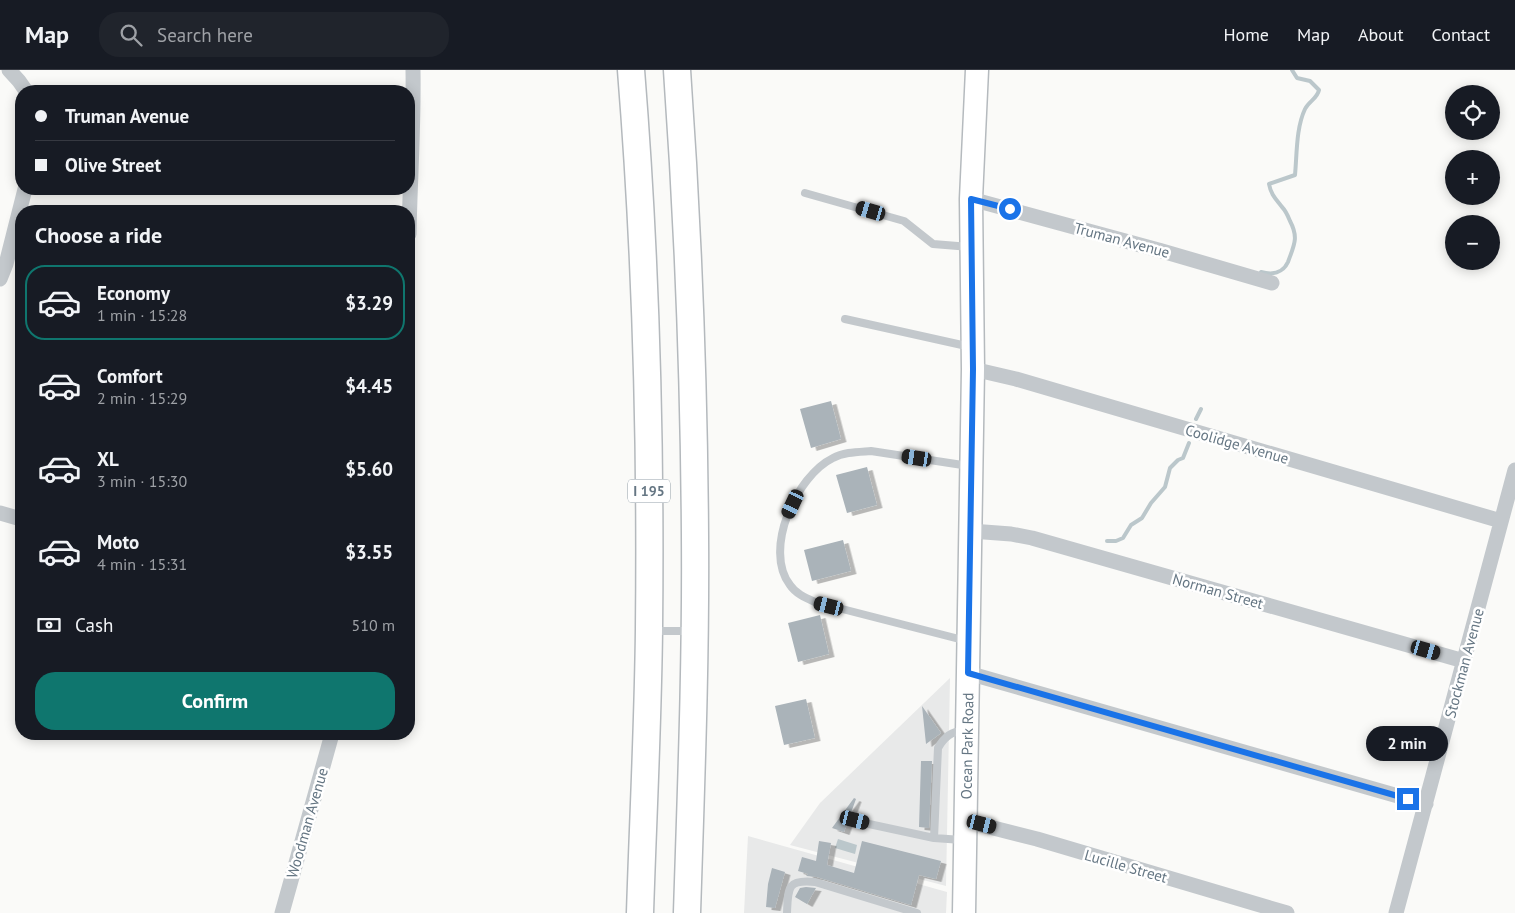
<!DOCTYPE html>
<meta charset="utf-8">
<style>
:root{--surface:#171b24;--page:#20242c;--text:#f1f3f6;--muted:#9ea1a6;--line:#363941;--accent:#0f766e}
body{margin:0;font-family:"PT Sans",sans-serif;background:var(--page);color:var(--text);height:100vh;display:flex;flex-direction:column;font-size:19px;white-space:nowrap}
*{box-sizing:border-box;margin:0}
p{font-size:16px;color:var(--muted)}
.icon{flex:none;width:28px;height:28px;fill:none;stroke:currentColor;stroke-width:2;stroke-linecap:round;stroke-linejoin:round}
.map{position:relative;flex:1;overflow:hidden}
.sheet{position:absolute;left:15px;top:135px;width:400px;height:535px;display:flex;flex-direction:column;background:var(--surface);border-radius:20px;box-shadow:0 2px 12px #0003}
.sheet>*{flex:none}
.hud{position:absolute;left:15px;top:15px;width:400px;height:110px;border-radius:20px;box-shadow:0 2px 12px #0003;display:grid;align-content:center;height:110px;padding:0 20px;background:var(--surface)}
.buttons{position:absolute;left:1445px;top:15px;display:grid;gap:10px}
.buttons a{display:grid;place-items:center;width:55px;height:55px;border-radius:50%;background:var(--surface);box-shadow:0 2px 12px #0003;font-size:25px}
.end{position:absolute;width:22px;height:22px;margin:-11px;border:6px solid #1a73e8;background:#fff;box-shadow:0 0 0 2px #fff}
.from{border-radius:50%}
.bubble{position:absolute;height:35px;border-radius:18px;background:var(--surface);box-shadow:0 2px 12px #0003;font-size:16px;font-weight:800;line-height:35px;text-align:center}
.car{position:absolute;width:15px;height:30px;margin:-15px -8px;border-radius:6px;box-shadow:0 0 4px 1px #0007;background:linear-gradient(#222 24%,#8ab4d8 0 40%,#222 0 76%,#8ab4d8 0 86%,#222 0)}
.hud b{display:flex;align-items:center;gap:18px;height:48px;font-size:19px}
.hud b+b{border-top:1px solid var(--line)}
.hud i{width:12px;height:12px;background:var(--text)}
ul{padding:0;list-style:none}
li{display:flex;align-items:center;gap:15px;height:75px;margin:0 10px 8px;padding:0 10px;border:2px solid transparent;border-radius:20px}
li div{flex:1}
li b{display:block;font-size:19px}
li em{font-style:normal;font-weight:800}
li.on{border-color:var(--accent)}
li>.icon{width:45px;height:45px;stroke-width:1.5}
h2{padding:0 20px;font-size:22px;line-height:60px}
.pay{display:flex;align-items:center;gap:12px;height:55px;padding:0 20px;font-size:19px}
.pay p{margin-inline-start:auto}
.action{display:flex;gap:10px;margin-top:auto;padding:10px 20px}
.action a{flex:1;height:58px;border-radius:20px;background:var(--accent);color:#fff;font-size:20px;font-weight:800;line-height:58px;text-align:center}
header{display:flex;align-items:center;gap:30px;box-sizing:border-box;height:70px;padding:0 25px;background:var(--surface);border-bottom:1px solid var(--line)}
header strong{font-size:24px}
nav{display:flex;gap:28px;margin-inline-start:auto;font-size:18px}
.search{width:350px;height:45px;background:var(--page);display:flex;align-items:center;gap:12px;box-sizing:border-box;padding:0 18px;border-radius:20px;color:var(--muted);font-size:19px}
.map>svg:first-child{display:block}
.built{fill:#e8e9e9}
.water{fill:#bbc7cb}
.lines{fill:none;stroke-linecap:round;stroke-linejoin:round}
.stream{stroke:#bbc7cb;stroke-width:4}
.building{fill:#aab3b9;filter:url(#shadow)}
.primary-casing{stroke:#b5babe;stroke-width:25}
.highway-casing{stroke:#b4b9bd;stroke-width:29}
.lane{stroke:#c3c8cc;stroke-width:8}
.street{stroke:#c3c8cc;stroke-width:15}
.primary{stroke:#fff;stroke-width:22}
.highway{stroke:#fff;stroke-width:26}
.route{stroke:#1a73e8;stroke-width:6}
.labels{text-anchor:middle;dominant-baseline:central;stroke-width:5;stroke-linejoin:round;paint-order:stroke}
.shield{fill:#fff;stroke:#939fa8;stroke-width:1}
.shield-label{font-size:14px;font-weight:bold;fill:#657683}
.street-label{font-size:15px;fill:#657683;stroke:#fff}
</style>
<header>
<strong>Map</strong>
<div class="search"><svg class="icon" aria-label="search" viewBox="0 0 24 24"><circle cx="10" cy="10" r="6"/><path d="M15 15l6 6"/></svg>Search here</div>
<nav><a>Home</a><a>Map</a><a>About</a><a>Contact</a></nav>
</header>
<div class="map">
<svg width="1515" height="843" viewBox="0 0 1515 843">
<defs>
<filter id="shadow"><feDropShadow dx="5.5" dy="3" stdDeviation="0" flood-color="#0004"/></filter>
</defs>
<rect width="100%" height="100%" fill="#fafaf8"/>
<!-- built -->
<path class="built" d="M950,608L946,816L790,775L820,733Z
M748,766L947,822L946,843H744Z"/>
<!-- water -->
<path class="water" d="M838,769L857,775L855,784L835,778Z"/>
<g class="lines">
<!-- stream -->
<path class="stream" d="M1261,202C1272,205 1283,203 1288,192C1294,175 1299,168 1290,151C1288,146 1286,141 1282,137C1276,129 1271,125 1269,114L1295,105C1297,84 1296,58 1305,39C1309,31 1317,29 1319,20L1310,11L1297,8L1292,0
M1196,349L1201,339
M1107,471H1116L1123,468L1131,455L1142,448L1151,433L1165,417L1170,398L1178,390L1183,388L1189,373"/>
</g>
<!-- building -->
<path class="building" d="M831,331L841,369L811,378L800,339Z
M867,397L877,435L847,443L836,405Z
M843,470L851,501L812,511L804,480Z
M820,545L829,584L798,592L788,553Z
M806,629L815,668L784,675L775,636Z
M922,636L941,663L926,674Z
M921,691H932L929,758L919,757Z
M854,728L856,729L844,762L832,758Z
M819,771L831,773L827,795L854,803L862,771L941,791L936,809L919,805L911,835L817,807L806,806L808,804L798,801L802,787L816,791Z
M772,798L785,802L775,838L766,837L768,814Z
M806,817L816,818L807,834L795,827L800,818Z"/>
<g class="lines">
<defs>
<path id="primary" d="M964,843L973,299L971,129L977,0"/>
<path id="highway" d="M631,0C646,186 651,373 649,559C648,654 643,748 640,843
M677,0C688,155 694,310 695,466C696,592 691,717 687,843"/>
</defs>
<!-- primary casing -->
<use href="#primary" class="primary-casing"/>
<!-- highway casing -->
<use href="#highway" class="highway-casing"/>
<!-- lane -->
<path class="lane" d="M805,123L904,151L933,174L970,177
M845,249L971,277
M654,561H690
M967,571L815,532C806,528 796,524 790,515C763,480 796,406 833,388C844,382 858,382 871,381L969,396
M855,751L934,768
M962,770L934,768L938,678C944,667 952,660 965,661
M787,843C788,818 787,809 815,812L917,843"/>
<!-- street -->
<path class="street" d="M9,0L19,11L26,21
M971,129L1162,181L1272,213
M409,164C410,109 414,55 413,0
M0,209L6,194L25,119
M973,299L1016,309L1501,451
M0,443L21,449
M971,461L1011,464L1032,468L1464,591
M968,603L1426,734
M966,751L1037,769L1287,843
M282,843L332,664
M1396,843L1515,400"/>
<!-- primary -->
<use href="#primary" class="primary"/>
<!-- highway -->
<use href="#highway" class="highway"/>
</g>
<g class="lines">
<!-- route -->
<path class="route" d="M1010,139L971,129L973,299L968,603L1408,729"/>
</g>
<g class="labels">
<!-- shield labels -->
<rect class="shield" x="628" y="409.5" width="42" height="23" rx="4"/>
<g class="shield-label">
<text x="649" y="421">I 195</text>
</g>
<!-- street labels -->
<g class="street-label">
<text transform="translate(1122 170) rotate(15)">Truman Avenue</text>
<text transform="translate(1237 374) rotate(16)">Coolidge Avenue</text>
<text transform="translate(1218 521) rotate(16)">Norman Street</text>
<text transform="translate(1464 593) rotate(-75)">Stockman Avenue</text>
<text transform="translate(967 676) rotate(-89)">Ocean Park Road</text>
<text transform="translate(307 753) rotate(-74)">Woodman Avenue</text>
<text transform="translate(1126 796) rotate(16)">Lucille Street</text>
</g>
</g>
</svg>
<div class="buttons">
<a><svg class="icon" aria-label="locate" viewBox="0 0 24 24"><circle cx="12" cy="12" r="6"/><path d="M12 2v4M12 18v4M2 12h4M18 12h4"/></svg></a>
<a>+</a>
<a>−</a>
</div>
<i class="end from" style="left:1010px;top:139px"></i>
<i class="end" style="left:1408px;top:729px"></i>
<div class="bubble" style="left:1366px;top:656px;width:82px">2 min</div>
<i class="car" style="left:871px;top:141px;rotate:286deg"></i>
<i class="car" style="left:917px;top:388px;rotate:279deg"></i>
<i class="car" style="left:793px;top:434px;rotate:205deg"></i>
<i class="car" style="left:829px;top:536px;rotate:284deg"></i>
<i class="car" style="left:1426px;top:580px;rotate:106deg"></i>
<i class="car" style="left:855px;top:750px;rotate:104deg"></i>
<i class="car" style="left:982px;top:754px;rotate:104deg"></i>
<div class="hud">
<b><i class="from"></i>Truman Avenue</b>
<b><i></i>Olive Street</b>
</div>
<section class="sheet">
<h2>Choose a ride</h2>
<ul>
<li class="on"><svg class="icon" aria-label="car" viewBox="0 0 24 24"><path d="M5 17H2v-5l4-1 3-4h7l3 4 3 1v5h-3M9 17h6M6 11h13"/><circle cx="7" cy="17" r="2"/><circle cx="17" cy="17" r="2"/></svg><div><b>Economy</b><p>1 min · 15:28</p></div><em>$3.29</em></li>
<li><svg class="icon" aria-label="car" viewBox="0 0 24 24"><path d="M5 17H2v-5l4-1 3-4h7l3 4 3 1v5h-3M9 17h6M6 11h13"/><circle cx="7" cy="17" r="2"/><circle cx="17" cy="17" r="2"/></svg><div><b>Comfort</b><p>2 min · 15:29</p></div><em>$4.45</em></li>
<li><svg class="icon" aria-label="car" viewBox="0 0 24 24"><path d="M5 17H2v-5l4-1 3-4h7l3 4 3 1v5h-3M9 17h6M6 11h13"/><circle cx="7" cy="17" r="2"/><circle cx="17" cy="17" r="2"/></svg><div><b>XL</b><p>3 min · 15:30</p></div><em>$5.60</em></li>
<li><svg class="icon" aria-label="car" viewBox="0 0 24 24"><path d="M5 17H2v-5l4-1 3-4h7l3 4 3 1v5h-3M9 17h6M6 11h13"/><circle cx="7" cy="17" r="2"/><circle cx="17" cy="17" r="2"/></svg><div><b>Moto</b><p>4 min · 15:31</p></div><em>$3.55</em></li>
</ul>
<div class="pay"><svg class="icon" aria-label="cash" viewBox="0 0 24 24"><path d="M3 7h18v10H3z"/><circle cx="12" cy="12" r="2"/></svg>Cash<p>510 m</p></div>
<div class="action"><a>Confirm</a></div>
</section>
</div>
